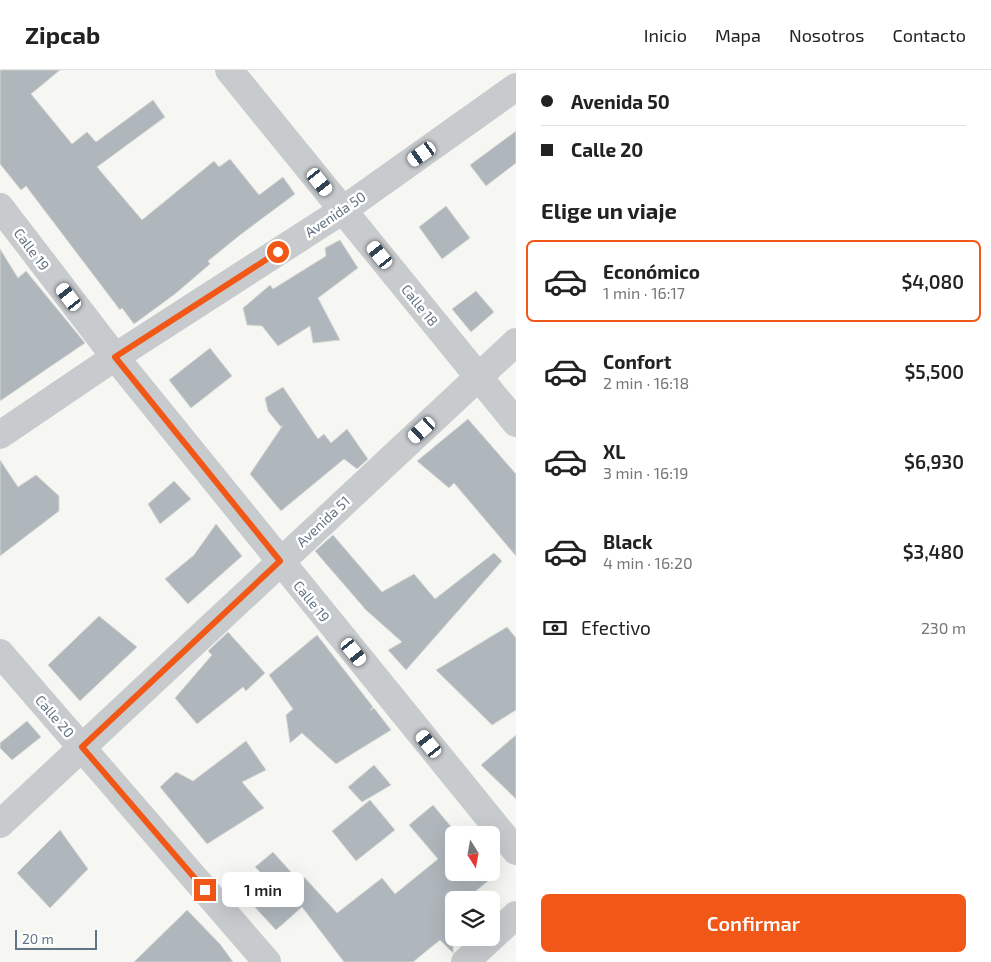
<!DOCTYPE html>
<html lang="es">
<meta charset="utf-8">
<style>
:root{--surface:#fff;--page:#f6f6f6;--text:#222;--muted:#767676;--line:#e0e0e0;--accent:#f15717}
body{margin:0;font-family:"Exo 2",sans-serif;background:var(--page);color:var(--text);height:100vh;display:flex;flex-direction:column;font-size:19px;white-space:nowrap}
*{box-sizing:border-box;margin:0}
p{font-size:16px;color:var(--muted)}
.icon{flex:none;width:28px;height:28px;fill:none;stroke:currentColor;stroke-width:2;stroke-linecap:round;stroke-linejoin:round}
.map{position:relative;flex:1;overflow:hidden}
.panel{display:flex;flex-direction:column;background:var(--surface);width:475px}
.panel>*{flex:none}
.hud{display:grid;align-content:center;height:110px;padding:0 25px;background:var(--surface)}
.needle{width:32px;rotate:169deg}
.buttons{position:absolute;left:445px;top:756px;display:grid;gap:10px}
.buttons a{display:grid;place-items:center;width:55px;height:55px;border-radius:8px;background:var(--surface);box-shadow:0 5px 20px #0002;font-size:25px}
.scale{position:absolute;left:15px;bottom:12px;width:82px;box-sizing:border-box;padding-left:5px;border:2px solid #627485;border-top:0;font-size:14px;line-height:18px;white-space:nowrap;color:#627485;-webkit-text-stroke:4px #fff;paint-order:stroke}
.end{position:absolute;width:22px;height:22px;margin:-11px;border:6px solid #f15717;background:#fff;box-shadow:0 0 0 2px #fff}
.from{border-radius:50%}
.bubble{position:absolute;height:35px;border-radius:8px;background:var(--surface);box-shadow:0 5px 20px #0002;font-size:16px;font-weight:600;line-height:35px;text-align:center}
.car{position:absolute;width:15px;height:30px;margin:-15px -8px;border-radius:6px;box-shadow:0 0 4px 1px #0007;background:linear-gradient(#fff 24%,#345 0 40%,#fff 0 76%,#345 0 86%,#fff 0)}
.hud b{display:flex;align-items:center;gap:18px;height:48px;font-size:19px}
.hud b+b{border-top:1px solid var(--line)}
.hud i{width:12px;height:12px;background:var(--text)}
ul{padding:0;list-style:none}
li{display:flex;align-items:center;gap:15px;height:82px;margin:0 10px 8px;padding:0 15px;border:2px solid transparent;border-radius:8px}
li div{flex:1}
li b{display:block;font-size:19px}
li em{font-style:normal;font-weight:600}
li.on{border-color:var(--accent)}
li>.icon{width:45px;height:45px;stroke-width:1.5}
h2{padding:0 25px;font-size:22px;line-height:60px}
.pay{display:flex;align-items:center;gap:12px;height:55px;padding:0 25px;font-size:19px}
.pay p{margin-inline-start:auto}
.action{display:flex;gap:10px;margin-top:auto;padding:10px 25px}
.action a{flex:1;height:58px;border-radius:8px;background:var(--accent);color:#fff;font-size:20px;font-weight:600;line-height:58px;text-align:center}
header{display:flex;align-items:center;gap:30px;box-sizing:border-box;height:70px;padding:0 25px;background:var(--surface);border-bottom:1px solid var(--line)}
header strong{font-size:24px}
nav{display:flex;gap:28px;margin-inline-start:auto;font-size:18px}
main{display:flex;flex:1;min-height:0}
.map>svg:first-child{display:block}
.building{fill:#afb7bc;stroke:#d7d7d4}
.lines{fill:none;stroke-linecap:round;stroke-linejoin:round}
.minor{stroke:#c8cbce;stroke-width:28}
.route{stroke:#f15717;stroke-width:6}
.labels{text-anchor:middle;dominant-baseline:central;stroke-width:5;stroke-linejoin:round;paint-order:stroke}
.street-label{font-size:14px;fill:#627485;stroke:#fff}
</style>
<header>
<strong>Zipcab</strong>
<nav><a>Inicio</a><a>Mapa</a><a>Nosotros</a><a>Contacto</a></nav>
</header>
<main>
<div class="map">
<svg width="516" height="892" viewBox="0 0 516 892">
<rect width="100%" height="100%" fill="#f6f6f2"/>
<!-- building -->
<path class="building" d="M0,0H60L31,24L72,74L87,62L96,72L153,30L165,47L97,97L142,150L214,91L219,97L230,89L259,125L283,107L295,124L240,165L208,191L210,194L175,224L134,254L122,238L120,240L26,116L21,120L0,94Z
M516,61V93L486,116L470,95Z
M446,136L470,168L442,189L419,157Z
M340,170L358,198L318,228L340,270L313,273L310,256L278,276L262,256L247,255L243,238L270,215L273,219L326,186L325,178Z
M0,179L18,208L26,201L85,273L0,331Z
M476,221L494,242L471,262L452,239Z
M210,278L232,306L191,338L169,310Z
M283,317L318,369L324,364L331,373L347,359L368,389L357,399L344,389L281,441L250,404L283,355L281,357L268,341L265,328Z
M468,349L516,404V486L454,413L449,418L417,391Z
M0,390L18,417L36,405L59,426V441L0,486Z
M174,411L191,429L160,454L148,434Z
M216,454L242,486L188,534L165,509L194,485Z
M333,465L382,522L414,504L435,529L494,483L502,491L406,600L388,580L402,572L366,540L315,481Z
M99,546L137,577L80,631L48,595Z
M507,557L516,568V640L492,655L436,600Z
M228,562L265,603L246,621L243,617L197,654L175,628L212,585L208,581Z
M317,565L373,637L370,640L374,638L391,660L336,694L302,663L290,673L286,645L293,639L269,605Z
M27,651L41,667L12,690L0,678V673Z
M516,665V729L481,695Z
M246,671L266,700L242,712L264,738L207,774L160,717L176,702L193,711Z
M374,695L391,715L362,732L348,717Z
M370,730L395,760L356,791L332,761Z
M433,735L458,765H454V802H490L494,806L465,830H454L453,883L440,870L413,892H344L302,837L276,860L239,820L260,802L255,797L273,782L299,811L304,807L337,843L382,808L395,824L438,789L409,755Z
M60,760L88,799L50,838L17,803Z
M187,840L220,874L233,892H134Z"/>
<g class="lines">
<!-- minor -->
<path class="minor" d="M229,0L516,353
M0,137L115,287L516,781
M0,365L115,287L343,140L516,17
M0,583L267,892
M0,754L516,272
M465,892L516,845"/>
</g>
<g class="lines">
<!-- route -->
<path class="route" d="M205,820L82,677L280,491L115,287L278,182"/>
</g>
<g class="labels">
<!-- street labels -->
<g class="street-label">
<text transform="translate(335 144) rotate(-34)">Avenida 50</text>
<text transform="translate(32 179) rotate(53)">Calle 19</text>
<text transform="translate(420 235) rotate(51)">Calle 18</text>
<text transform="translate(323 451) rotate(-43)">Avenida 51</text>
<text transform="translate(312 531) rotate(51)">Calle 19</text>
<text transform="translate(55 646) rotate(49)">Calle 20</text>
</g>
</g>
</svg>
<div class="buttons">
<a><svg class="needle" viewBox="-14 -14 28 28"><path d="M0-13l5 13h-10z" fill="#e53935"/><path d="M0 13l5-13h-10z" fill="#767676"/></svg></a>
<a><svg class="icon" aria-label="layers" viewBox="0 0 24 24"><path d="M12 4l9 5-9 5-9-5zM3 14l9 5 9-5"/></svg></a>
</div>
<div class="scale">20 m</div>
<i class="end from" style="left:278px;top:182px"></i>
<i class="end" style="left:205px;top:820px"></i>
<div class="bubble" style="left:222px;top:802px;width:82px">1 min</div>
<i class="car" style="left:422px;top:84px;rotate:235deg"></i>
<i class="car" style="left:320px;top:112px;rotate:141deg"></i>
<i class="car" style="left:380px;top:185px;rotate:321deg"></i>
<i class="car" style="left:69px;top:227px;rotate:323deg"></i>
<i class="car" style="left:422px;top:360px;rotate:228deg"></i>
<i class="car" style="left:354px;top:582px;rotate:141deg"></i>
<i class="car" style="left:429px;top:674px;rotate:321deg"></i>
</div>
<section class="panel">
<div class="hud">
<b><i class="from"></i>Avenida 50</b>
<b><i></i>Calle 20</b>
</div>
<h2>Elige un viaje</h2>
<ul>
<li class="on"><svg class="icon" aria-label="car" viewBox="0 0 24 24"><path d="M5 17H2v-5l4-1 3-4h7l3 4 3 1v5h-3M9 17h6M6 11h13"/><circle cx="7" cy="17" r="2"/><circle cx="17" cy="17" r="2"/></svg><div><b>Económico</b><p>1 min · 16:17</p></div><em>$4,080</em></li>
<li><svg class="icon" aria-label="car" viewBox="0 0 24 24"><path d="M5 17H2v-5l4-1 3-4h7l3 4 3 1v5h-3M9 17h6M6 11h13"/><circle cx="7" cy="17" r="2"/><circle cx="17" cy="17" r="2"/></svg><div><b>Confort</b><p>2 min · 16:18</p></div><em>$5,500</em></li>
<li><svg class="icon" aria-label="car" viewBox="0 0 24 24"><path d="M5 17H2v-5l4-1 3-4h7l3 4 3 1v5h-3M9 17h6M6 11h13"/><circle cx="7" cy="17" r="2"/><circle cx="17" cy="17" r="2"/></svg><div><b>XL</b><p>3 min · 16:19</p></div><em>$6,930</em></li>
<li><svg class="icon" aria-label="car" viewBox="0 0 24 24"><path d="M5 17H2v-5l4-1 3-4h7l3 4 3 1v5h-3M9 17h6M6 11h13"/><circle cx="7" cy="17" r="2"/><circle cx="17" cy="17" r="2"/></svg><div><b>Black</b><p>4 min · 16:20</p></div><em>$3,480</em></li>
</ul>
<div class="pay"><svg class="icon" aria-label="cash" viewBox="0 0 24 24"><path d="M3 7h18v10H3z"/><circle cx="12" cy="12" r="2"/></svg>Efectivo<p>230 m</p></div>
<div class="action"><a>Confirmar</a></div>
</section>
</main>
